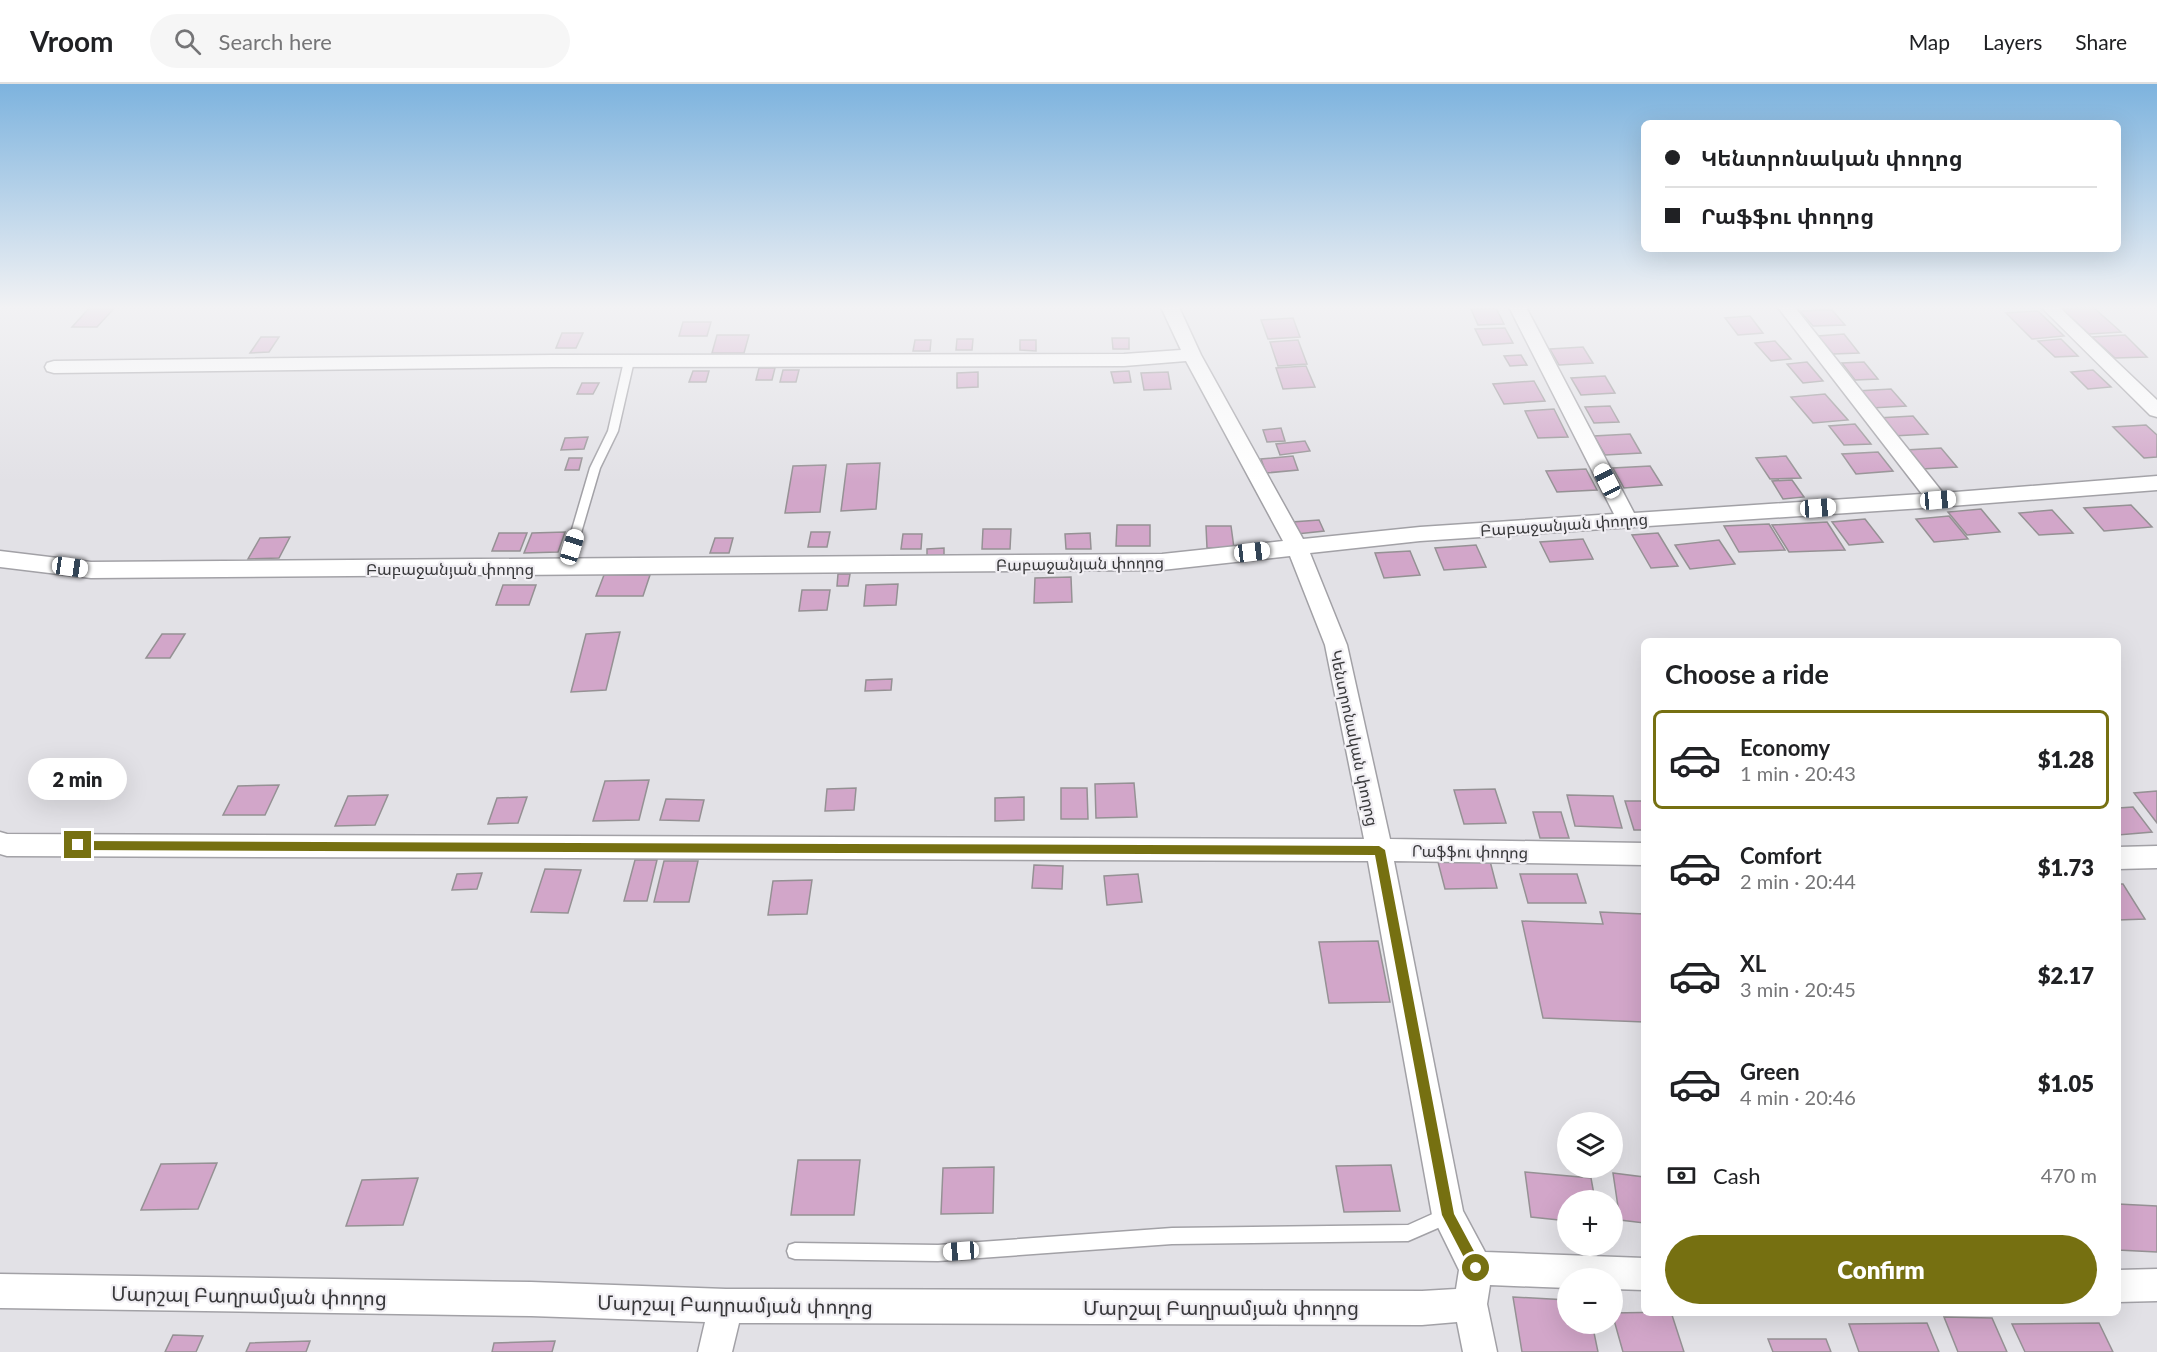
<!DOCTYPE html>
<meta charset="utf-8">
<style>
:root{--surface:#fff;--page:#f6f6f6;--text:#202124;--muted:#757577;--line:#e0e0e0;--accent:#767011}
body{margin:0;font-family:Lato,"Noto Sans Armenian",sans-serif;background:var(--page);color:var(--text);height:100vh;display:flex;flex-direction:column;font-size:22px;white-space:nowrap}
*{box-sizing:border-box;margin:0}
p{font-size:20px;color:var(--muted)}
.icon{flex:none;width:33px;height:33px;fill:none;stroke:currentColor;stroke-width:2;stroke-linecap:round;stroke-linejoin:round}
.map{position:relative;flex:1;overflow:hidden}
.sheet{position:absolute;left:1641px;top:554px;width:480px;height:678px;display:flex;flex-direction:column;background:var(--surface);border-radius:9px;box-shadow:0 6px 24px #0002}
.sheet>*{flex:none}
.guide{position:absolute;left:1641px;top:36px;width:480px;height:132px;border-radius:9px;box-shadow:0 6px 24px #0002;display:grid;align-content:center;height:132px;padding:0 24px;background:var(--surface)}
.fabs{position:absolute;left:1557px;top:1028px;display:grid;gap:12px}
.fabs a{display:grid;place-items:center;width:66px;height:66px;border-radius:50%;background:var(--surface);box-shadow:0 6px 24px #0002;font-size:30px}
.end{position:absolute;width:27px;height:27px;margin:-14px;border:8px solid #767011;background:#fff;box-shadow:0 0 0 3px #fff}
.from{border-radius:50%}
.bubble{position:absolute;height:42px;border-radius:21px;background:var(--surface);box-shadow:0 6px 24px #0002;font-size:20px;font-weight:800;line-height:42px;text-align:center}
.car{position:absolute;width:18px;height:36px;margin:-18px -9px;border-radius:8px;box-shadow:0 0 4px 2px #0007;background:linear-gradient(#fff 24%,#345 0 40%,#fff 0 76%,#345 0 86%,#fff 0)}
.guide b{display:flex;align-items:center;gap:21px;height:57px;font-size:22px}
.guide b+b{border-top:2px solid var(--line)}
.guide i{width:15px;height:15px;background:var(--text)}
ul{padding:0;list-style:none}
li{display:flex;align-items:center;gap:18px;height:99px;margin:0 12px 9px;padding:0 12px;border:3px solid transparent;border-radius:9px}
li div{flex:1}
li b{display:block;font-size:22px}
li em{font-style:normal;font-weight:800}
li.active{border-color:var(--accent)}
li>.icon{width:54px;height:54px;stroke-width:1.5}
h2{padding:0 24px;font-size:27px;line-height:72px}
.pay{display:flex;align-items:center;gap:15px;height:66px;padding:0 24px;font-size:22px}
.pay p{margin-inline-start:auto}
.primary-button{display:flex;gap:12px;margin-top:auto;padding:12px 24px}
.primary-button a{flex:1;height:69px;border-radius:36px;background:var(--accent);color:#fff;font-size:24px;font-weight:800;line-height:69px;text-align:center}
header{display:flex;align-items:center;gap:36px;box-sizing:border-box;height:84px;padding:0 30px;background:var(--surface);border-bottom:2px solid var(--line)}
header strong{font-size:28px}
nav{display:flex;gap:33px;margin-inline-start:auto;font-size:21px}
.search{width:420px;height:54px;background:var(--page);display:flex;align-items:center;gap:15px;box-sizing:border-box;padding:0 21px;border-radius:33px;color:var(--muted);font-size:22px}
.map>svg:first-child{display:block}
.building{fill:#d2a6c9;stroke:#959194;stroke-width:1.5}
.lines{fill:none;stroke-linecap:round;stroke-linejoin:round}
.lane-casing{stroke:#a2a1a6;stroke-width:3}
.street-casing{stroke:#a2a1a6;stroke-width:3}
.lane{fill:#fff;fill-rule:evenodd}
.street{fill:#fff;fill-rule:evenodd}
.route{fill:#767011}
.labels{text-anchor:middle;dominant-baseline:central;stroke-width:4.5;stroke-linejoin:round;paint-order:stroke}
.street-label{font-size:16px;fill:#38383a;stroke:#f0eef3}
.near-street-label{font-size:20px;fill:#38383a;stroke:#f0eef3}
</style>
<header>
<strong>Vroom</strong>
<div class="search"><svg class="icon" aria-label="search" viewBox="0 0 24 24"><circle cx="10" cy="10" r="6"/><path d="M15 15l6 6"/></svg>Search here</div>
<nav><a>Map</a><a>Layers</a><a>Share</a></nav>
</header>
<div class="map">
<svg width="2157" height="1268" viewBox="0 0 2157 1268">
<rect width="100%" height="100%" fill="#e2e1e6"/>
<!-- building -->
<path class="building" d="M92,221H117L97,243H72Z
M2093,223L2121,248L2089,250L2062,225Z
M1496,224L1504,240L1478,241L1471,225Z
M1832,226L1845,241L1813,242L1800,227Z
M2038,227L2064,252L2032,255L2006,229Z
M1750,232L1763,249L1738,251L1725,234Z
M1293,234L1300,253L1268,255L1261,236Z
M683,238H711L707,252H679Z
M1505,244L1513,259L1483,261L1475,245Z
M562,249H583L576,264H556Z
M1844,250L1859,269L1833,270L1818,252Z
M717,251H749L744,269H712Z
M2125,251L2147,273L2115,274L2092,253Z
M261,253H279L269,268L250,269Z
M1112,254H1129V265H1113Z
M957,255H973L972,266H956Z
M2061,255L2078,272L2055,273L2038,257Z
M915,256H931L930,267H913Z
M1020,256H1036V267L1020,266Z
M1298,256L1307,280L1278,282L1270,258Z
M1775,257L1791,275L1771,277L1755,259Z
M1583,263L1593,279L1559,281L1550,265Z
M1521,271L1527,281L1510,282L1504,272Z
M1807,278L1823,297L1803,299L1787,280Z
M1864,278L1878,295L1855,296L1842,279Z
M1306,282L1315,303L1283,305L1276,284Z
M759,284H775L772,296H756Z
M783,286H799L796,298H780Z
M2093,286L2111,303L2088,305L2071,288Z
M693,287H709L706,298H689Z
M1129,287L1131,298L1114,299L1111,288Z
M978,288V303L957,304V289Z
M1168,288L1171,305L1144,306L1141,289Z
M1605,292L1615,309L1581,311L1571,294Z
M1534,297L1545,317L1504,320L1493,300Z
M582,299H599L593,310H577Z
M1891,305L1906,322L1871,324L1857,307Z
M1825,310L1848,336L1813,339L1791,313Z
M1610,322L1619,338L1594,339L1585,323Z
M1554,325L1568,353L1538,354L1525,327Z
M1913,332L1928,350L1893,352L1878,334Z
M1855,340L1871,360L1844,361L1829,342Z
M2146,341L2157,351V373L2144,374L2113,343Z
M1281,344L1285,357L1267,358L1263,346Z
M1630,350L1641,369L1605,371L1594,352Z
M588,353L584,365L561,366L565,354Z
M1305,357L1310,367L1280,371L1276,360Z
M1941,364L1957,383L1921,385L1906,366Z
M1878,368L1893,387L1856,390L1842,370Z
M1293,372L1298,386L1266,389L1261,375Z
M1786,372L1801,394L1770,395L1756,374Z
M569,374H582L579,386H565Z
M880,379L876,425L841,427L847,380Z
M826,381L820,428L785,429L793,382Z
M1650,382L1662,401L1624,404L1613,384Z
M1586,385L1597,406L1557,408L1546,387Z
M1792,396L1804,413L1783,415L1772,397Z
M2131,421L2152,443L2104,447L2084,424Z
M1981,425L2000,448L1967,451L1948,428Z
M2052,426L2073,449L2039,451L2019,429Z
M1949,432L1968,455L1934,458L1916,435Z
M1865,435L1883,458L1849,461L1832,438Z
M1319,436L1324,447L1297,450L1292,438Z
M1827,438L1845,466L1789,468L1772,441Z
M1769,440L1785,466L1739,468L1724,442Z
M1117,441H1150V462H1116Z
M1206,442H1231L1234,464H1207Z
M983,445H1011L1010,465H982Z
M565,448L558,468L524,469L532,449Z
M811,448H830L827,463H808Z
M499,449H527L520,467H492Z
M1090,449L1091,465H1066L1065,450Z
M1658,449L1678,482L1651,484L1632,451Z
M903,450H922L921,465H901Z
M290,453L279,474L248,475L260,454Z
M715,454H733L729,469H710Z
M1583,455L1593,475L1550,478L1540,458Z
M1719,456L1735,480L1690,485L1675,461Z
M1476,461L1486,483L1444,486L1435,464Z
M944,464V472L927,473V465Z
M1410,467L1420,491L1384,494L1375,469Z
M838,490H850L848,502H837Z
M604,491H650L643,512H596Z
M1071,493L1072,518L1034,519L1035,494Z
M898,500L896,521L864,522L866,501Z
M503,501H536L529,521H496Z
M802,506H830L827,526L799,527Z
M620,548L606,606L571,608L586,550Z
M162,550H185L170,574H146Z
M892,595L891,606L865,607L866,596Z
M83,680L117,681L97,711L63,710Z
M649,696L639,736L593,737L605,697Z
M1134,699L1137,733L1096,734L1095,700Z
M279,701L265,731H223L238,702Z
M856,704L854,726L825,727L827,705Z
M1061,704H1087L1088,735H1061Z
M1495,705L1506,739L1464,740L1454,706Z
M2157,707V739L2134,709Z
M388,711L375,741L335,742L348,712Z
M1567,711L1613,712L1622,744L1575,742Z
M527,713L518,739L488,740L497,714Z
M1024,713V736L995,737V714Z
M666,715L704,716L699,737L660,736Z
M1625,717H1644V746H1634Z
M2133,723L2152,748L2118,751V724Z
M1533,728H1561L1569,754H1540Z
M635,776H657L647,817H624Z
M664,777H698L689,818H654Z
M1490,777L1497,804L1445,805L1438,778Z
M1034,781L1063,782L1062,805L1032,804Z
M545,785L581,786L568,829L531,828Z
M482,789L477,805L452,806L457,790Z
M1138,790L1142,818L1107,821L1104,792Z
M1520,790H1577L1586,819H1528Z
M812,796L807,830L768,831L773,797Z
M2118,800H2123L2145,835L2118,836Z
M1600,828L1644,830V938L1543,934L1522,837L1603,840Z
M1378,857L1390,918L1329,919L1319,858Z
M798,1076H860L854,1131H791Z
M217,1079L198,1125L141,1126L161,1080Z
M1391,1081L1400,1127L1344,1128L1336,1082Z
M994,1083L993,1129L941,1130L943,1084Z
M1525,1088L1591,1094L1595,1116H1568V1137L1531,1133Z
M1613,1089L1644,1093V1139L1620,1136Z
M418,1094L403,1141L346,1142L362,1096Z
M2118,1120L2157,1122V1168L2118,1166Z
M1513,1213L1568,1216V1239H1592L1598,1268H1522Z
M1671,1228L1684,1268H1623L1612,1229Z
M1944,1233L1992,1234L2007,1268H1958Z
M1927,1239L1939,1268H1859L1849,1240Z
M2099,1239L2113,1268H2025L2012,1240Z
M173,1251L203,1252L196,1268H165Z
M1768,1255H1826L1831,1268H1773Z
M310,1257L306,1268H246L250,1259Z
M555,1257L552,1268H492L494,1259Z"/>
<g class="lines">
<defs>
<path id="lane" d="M629,274L634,277L618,347L600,384L571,483L570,486H562L561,483L590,384L608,347L624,277Z
M1448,1123L1454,1125L1456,1131L1454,1137L1408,1157L1172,1160L938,1177L795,1175L789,1173L787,1167L789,1161L795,1159L938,1161L1172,1144L1408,1141Z"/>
<path id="street" d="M1160,221H1178L1201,271L1303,455L1420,443L1614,430L1508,221H1525L1634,429L1922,410L1776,221H1793L1943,409L2157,392V406L1938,423L1420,457L1310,469L1347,561L1390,755L1644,759V781L1394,777L1463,1127L1485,1168L1644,1174V1206L1612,1205V1194H1568V1204L1490,1201L1487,1220L1497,1268H1463L1457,1238L1422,1241L739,1239L732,1268H698L705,1238L531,1232L0,1224V1190L531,1198L726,1205L1422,1207L1456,1205L1459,1186L1432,1131L1368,777L7,772L0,770V748L7,750L1364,755L1325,561L1290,472L1162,486L91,494L0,483V467L91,478L1162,470L1283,457L1186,277L1124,282L553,283L54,289L47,287L45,283L47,279L54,277L553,271L1124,270L1181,266Z
M2039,221H2057L2157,316V333L2150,331Z
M2157,762V784L2118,785V763Z
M2157,1185V1217L2118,1218V1186Z"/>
</defs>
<!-- lane casing -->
<use href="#lane" class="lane-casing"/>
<!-- street casing -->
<use href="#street" class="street-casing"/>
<!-- lane -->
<use href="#lane" class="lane"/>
<!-- street -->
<use href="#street" class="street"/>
</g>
<!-- sky -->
<linearGradient id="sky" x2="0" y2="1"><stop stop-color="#7db3de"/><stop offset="0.56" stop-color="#f2f2f4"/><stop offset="1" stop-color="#f2f2f4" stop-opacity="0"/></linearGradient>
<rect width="2157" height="398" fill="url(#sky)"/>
<!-- route -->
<path class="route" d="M78,757L1379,762L1385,766L1454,1130L1483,1184L1481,1189L1476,1191L1472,1189L1442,1131L1375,771L78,766L73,761Z"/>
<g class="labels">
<!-- street labels -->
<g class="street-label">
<text transform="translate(1564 440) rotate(-4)">Բաբաջանյան փողոց</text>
<text transform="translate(1080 479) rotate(-1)">Բաբաջանյան փողոց</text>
<text x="450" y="484">Բաբաջանյան փողոց</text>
<text transform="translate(1355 654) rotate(78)">Կենտրոնական փողոց</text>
<text transform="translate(1470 767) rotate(1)">Րաֆֆու փողոց</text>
</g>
<!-- near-street labels -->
<g class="near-street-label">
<text transform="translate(249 1211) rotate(1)">Մարշալ Բաղրամյան փողոց</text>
<text transform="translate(735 1220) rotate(1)">Մարշալ Բաղրամյան փողոց</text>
<text x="1221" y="1223">Մարշալ Բաղրամյան փողոց</text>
</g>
</g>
</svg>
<div class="fabs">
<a><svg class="icon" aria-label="layers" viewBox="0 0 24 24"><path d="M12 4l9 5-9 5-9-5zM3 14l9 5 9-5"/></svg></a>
<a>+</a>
<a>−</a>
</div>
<i class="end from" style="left:1476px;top:1184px"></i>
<i class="end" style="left:78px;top:761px"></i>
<div class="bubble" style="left:28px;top:674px;width:99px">2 min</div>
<i class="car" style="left:1607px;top:397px;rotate:333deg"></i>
<i class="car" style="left:1938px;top:416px;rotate:85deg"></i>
<i class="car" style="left:1818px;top:424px;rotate:86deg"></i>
<i class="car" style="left:572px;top:463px;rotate:17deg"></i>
<i class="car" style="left:1252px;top:468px;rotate:83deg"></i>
<i class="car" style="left:70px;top:483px;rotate:98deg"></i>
<i class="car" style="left:961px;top:1167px;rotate:266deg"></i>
<div class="guide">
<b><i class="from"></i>Կենտրոնական փողոց</b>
<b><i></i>Րաֆֆու փողոց</b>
</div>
<section class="sheet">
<h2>Choose a ride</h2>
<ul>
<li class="active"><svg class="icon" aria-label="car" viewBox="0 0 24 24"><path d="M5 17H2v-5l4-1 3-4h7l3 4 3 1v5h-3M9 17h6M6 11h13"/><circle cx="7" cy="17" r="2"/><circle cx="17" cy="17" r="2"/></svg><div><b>Economy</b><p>1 min · 20:43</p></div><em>$1.28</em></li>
<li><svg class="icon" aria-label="car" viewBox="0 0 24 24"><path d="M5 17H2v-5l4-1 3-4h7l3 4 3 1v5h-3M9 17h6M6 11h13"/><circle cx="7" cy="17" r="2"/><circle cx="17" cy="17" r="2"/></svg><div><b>Comfort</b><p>2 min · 20:44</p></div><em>$1.73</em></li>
<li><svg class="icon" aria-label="car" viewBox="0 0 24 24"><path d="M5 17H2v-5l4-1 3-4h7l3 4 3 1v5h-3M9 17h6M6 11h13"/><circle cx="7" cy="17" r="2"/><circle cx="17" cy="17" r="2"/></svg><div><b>XL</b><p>3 min · 20:45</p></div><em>$2.17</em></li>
<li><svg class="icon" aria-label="car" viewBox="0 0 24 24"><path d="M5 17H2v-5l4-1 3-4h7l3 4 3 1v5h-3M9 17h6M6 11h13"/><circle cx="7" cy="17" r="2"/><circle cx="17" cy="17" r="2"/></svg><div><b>Green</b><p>4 min · 20:46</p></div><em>$1.05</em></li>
</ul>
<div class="pay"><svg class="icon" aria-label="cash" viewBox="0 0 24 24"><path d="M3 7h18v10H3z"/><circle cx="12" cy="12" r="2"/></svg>Cash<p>470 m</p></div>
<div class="primary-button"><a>Confirm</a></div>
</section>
</div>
